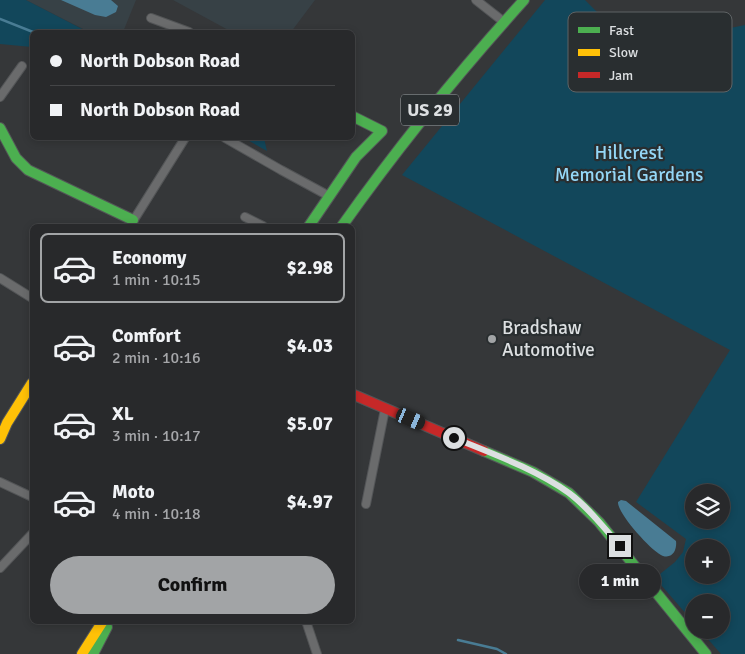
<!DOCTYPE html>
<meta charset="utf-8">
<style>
:root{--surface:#28292b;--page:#343537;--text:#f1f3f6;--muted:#a5a6a9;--line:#444547;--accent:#a2a4a6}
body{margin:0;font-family:Signika,sans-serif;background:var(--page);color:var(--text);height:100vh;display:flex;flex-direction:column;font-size:19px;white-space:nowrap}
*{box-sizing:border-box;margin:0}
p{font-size:16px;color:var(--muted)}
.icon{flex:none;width:28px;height:28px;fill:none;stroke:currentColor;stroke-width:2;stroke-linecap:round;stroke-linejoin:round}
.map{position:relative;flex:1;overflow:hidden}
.panel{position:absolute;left:30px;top:224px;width:325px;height:400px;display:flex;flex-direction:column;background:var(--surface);border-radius:8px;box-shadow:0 2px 8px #0003,0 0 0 1px var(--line)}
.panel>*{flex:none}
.hud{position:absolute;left:30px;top:30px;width:325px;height:110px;border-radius:8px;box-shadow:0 2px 8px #0003,0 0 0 1px var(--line);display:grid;align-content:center;height:110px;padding:0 20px;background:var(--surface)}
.fabs{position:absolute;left:685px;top:484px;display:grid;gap:10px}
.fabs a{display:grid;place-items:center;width:45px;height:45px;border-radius:50%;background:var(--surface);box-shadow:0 2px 8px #0003,0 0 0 1px var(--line);font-size:25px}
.end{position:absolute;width:22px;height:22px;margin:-11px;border:6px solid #dcdfe1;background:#111;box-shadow:0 0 0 2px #111}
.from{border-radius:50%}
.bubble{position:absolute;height:35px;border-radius:18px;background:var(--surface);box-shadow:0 2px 8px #0003,0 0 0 1px var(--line);font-size:16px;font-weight:700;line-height:35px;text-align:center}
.car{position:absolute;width:15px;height:30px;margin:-15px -8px;border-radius:6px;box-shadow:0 0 4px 1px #0007;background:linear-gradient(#222 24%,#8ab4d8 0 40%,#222 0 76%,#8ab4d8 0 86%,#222 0)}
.hud b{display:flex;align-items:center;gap:18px;height:48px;font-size:19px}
.hud b+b{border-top:1px solid var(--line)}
.hud i{width:12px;height:12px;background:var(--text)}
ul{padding:9px 0 0;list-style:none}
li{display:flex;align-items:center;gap:15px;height:70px;margin:0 10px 8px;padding:0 10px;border:2px solid transparent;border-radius:8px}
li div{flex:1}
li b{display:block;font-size:19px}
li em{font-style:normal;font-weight:700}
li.on{border-color:var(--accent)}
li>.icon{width:45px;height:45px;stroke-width:1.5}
.primary-button{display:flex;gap:10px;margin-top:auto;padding:10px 20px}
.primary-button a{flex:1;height:58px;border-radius:30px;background:var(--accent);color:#111;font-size:20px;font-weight:700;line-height:58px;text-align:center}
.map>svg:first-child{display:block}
.built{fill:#374146}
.green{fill:#12475b;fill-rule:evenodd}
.water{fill:#497c94}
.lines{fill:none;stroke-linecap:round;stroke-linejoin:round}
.stream{stroke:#497c94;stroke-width:2.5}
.street-casing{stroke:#535557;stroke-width:10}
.fast-casing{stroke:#535557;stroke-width:12}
.slow-casing{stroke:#535557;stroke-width:12}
.jam-casing{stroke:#535557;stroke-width:12}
.street{stroke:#6a6b6c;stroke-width:8}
.fast{stroke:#4caf50;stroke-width:10}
.slow{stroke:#ffc107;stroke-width:10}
.jam{stroke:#c62828;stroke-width:10}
.route{stroke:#dcdfe1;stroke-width:6}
.poi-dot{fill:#a2a4a6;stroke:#292e30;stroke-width:2}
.labels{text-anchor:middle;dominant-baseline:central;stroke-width:4.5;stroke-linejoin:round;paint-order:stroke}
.shield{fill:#292e30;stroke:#a6aaac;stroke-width:1}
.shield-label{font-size:18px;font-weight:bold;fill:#dcdfe1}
.park-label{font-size:19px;fill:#94d7f7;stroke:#292e30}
.poi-label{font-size:19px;fill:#dcdfe1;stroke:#292e30;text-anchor:start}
.key{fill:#292e30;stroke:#5f6365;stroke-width:1}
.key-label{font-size:14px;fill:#dcdfe1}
</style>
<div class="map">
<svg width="745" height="654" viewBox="0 0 745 654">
<rect width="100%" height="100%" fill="#353739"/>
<!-- built -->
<path class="built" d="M26,0H136L123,32H89Z
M173,0H315L291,32H232Z"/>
<!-- green -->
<path class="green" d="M0,0H26L88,32H32V47L0,44Z
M545,0H585L633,48L745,25V654H721L700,630H721V602H694V623L655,578L675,562L683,552L686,539L636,502L730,350L402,175ZM694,492H721V520H694ZM694,548H721V575H694Z
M244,138H264L267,151Z"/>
<!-- water -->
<path class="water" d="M61,0H111L118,6L116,12L106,17L95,15Z
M621,500L626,501L676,541C677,548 674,559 663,556C652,552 617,513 618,502Z"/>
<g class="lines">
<!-- stream -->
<path class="stream" d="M0,19L33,32
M458,640L497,649L506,654"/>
<defs>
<path id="street" d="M476,0L504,22
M151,18L189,32
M0,97L22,66
M225,138L281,170L329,196
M245,217L263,226
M130,226L185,138
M0,278L32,298
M0,482L32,497
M366,504L385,409
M0,568L32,534
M306,621L317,654"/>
<path id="fast" d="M0,128L16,158L28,170L133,220
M309,226L356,157L382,131L352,116
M342,226C398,147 459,72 524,0
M484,451L533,472L569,493L599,522L706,654
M93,654L107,627"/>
<path id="slow" d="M0,439L7,423L32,383
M82,654L103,621"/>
<path id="jam" d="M352,394L484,451"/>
</defs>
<!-- street casing -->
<use href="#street" class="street-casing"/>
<!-- fast casing -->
<use href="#fast" class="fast-casing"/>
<!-- slow casing -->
<use href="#slow" class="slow-casing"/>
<!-- jam casing -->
<use href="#jam" class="jam-casing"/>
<!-- street -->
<use href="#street" class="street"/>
<!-- fast -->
<use href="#fast" class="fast"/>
<!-- slow -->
<use href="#slow" class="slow"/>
<!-- jam -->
<use href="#jam" class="jam"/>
</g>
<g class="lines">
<!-- route -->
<path class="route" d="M454,438C493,454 535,469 569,493C589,508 604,528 620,546"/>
</g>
<!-- markers -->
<circle class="poi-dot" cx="492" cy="339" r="5"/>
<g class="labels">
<!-- shield labels -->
<rect class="shield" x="401" y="94.5" width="58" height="31" rx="4"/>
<g class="shield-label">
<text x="430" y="110">US 29</text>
</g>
<!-- park labels -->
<g class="park-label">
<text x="629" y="153">Hillcrest<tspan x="629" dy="22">Memorial Gardens</tspan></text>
</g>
<!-- poi labels -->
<g class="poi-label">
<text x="502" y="328">Bradshaw<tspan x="502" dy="22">Automotive</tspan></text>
</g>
</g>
<!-- legend -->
<rect x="568" y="12" width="164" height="80" rx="8" class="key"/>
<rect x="578" y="27" width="22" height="6" fill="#4caf50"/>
<rect x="578" y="49" width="22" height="7" fill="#ffc107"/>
<rect x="578" y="72" width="22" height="6" fill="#c62828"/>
<g class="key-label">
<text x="609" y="35">Fast</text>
<text x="609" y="57">Slow</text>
<text x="609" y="80">Jam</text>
</g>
</svg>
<div class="fabs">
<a><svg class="icon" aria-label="layers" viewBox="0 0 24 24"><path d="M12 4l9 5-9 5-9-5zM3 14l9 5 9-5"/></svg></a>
<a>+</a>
<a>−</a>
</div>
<i class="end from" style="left:454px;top:438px"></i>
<i class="end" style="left:620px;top:546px"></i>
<div class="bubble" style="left:579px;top:564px;width:82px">1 min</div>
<i class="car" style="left:411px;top:419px;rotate:113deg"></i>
<div class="hud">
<b><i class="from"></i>North Dobson Road</b>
<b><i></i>North Dobson Road</b>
</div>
<section class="panel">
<ul>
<li class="on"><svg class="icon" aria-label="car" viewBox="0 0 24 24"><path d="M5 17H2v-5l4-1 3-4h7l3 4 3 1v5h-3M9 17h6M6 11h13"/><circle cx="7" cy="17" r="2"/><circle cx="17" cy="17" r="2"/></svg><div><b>Economy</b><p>1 min · 10:15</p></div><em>$2.98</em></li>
<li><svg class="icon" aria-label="car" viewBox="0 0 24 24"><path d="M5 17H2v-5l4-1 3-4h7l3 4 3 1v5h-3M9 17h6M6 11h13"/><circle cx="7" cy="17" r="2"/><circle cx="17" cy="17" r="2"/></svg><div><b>Comfort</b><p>2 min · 10:16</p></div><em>$4.03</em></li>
<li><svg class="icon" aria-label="car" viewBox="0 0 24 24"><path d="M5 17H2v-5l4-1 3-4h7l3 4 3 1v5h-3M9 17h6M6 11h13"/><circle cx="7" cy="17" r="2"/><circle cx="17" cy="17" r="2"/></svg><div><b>XL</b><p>3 min · 10:17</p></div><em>$5.07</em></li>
<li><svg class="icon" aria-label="car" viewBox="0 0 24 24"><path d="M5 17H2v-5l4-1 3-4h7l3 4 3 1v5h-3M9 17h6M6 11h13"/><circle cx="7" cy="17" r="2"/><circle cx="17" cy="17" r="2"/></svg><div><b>Moto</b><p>4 min · 10:18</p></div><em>$4.97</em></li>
</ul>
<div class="primary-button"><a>Confirm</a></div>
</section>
</div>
